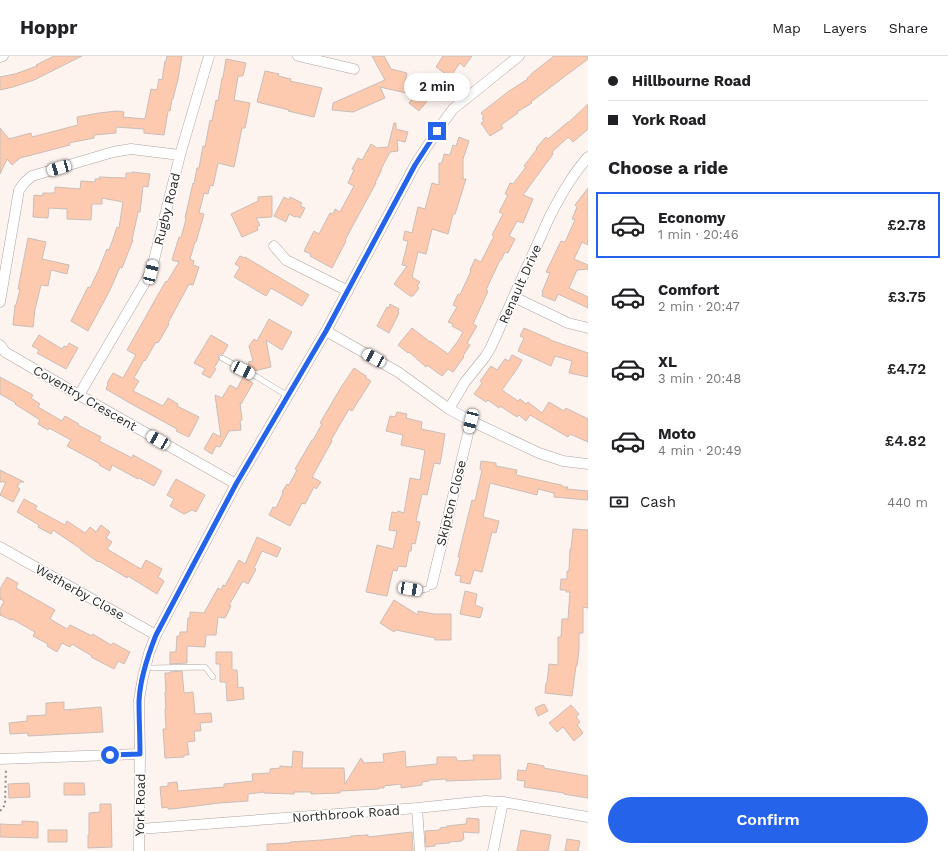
<!DOCTYPE html>
<meta charset="utf-8">
<style>
:root{--surface:#fff;--page:#f6f6f6;--text:#202124;--muted:#757577;--line:#e0e0e0;--accent:#2563eb}
body{margin:0;font-family:"Work Sans",sans-serif;background:var(--page);color:var(--text);height:100vh;display:flex;flex-direction:column;font-size:15px;white-space:nowrap}
*{box-sizing:border-box;margin:0}
p{font-size:13px;color:var(--muted)}
.icon{flex:none;width:22px;height:22px;fill:none;stroke:currentColor;stroke-width:2;stroke-linecap:round;stroke-linejoin:round}
.map{position:relative;flex:1;overflow:hidden}
.drawer{display:flex;flex-direction:column;background:var(--surface);width:360px}
.drawer>*{flex:none}
.hud{display:grid;align-content:center;height:88px;padding:0 20px;background:var(--surface)}
.end{position:absolute;width:18px;height:18px;margin:-9px;border:5px solid #2563eb;background:#fff;box-shadow:0 0 0 2px #fff}
.from{border-radius:50%}
.bubble{position:absolute;height:28px;border-radius:14px;background:var(--surface);box-shadow:0 2px 6px #0003;font-size:13px;font-weight:600;line-height:28px;text-align:center}
.car{position:absolute;width:12px;height:24px;margin:-12px -6px;border-radius:5px;box-shadow:0 0 3px 1px #0007;background:linear-gradient(#fff 24%,#345 0 40%,#fff 0 76%,#345 0 86%,#fff 0)}
.hud b{display:flex;align-items:center;gap:14px;height:38px;font-size:15px}
.hud b+b{border-top:1px solid var(--line)}
.hud i{width:10px;height:10px;background:var(--text)}
ul{padding:0;list-style:none}
li{display:flex;align-items:center;gap:12px;height:66px;margin:0 8px 6px;padding:0 12px;border:2px solid transparent;border-radius:0px}
li div{flex:1}
li b{display:block;font-size:15px}
li em{font-style:normal;font-weight:600}
li.current{border-color:var(--accent)}
li>.icon{width:36px;height:36px;stroke-width:1.5}
h2{padding:0 20px;font-size:18px;line-height:48px}
.pay{display:flex;align-items:center;gap:10px;height:44px;padding:0 20px;font-size:15px}
.pay p{margin-inline-start:auto}
.cta{display:flex;gap:8px;margin-top:auto;padding:8px 20px}
.cta a{flex:1;height:46px;border-radius:24px;background:var(--accent);color:#fff;font-size:16px;font-weight:600;line-height:46px;text-align:center}
header{display:flex;align-items:center;gap:24px;box-sizing:border-box;height:56px;padding:0 20px;background:var(--surface);border-bottom:1px solid var(--line)}
header strong{font-size:19px}
nav{display:flex;gap:22px;margin-inline-start:auto;font-size:14px}
main{display:flex;flex:1;min-height:0}
.map>svg:first-child{display:block}
.building{fill:#fecaaf;stroke:#c9bdb7}
.lines{fill:none;stroke-linecap:round;stroke-linejoin:round}
.service-casing{stroke:#afa39e;stroke-width:6}
.minor-casing{stroke:#afa39e;stroke-width:11}
.path{stroke:#8f8885;stroke-width:2;stroke-dasharray:2 3;stroke-linecap:butt}
.service{stroke:#fff;stroke-width:5}
.minor{stroke:#fff;stroke-width:10}
.route{stroke:#2563eb;stroke-width:5}
.labels{text-anchor:middle;dominant-baseline:central;stroke-width:3;stroke-linejoin:round;paint-order:stroke}
.street-label{font-size:13px;fill:#2a2624;stroke:#fff}
</style>
<header>
<strong>Hoppr</strong>
<nav><a>Map</a><a>Layers</a><a>Share</a></nav>
</header>
<main>
<div class="map">
<svg width="588" height="795" viewBox="0 0 588 795">
<rect width="100%" height="100%" fill="#fef4ef"/>
<!-- building -->
<path class="building" d="M54,0H82L34,24L13,31L0,34V21L15,18L37,10L36,9Z
M167,0H182L178,23L173,43H172L170,55H168L164,79L144,77V73L116,71V77L94,79V82L69,87L70,89L20,102L12,109L7,103L0,118V72L9,83L31,77L32,81L78,69L77,61L99,57L117,55L124,56L123,61L145,63L151,33L157,34L159,23L162,24L165,5H166Z
M372,0H384L391,13L407,17L405,27L417,36L425,27L435,35L419,55L409,47L415,39L380,31L385,42L353,56L332,54L333,47L385,24Z
M443,0H472L464,11L460,7L450,21L436,11Z
M554,0H588V3L552,30L531,46L532,47L517,56L518,57L501,69L503,72L490,80L481,67L484,65L482,62L484,61L481,57L509,35L528,23L527,22L531,19V18Z
M226,3L246,7L243,20H238L234,44L250,47L245,72H242L234,111L218,107L213,130L210,129L208,138L204,137L199,157L204,158L196,186H195L190,203L194,205L193,209L199,211L193,229L189,228L168,267L169,268L158,287L156,286L145,305L144,304L134,322L139,325L133,335L163,350L168,342L178,348L177,350L199,361L189,381L176,375L177,373L128,346L106,333L108,328L107,327L113,317L123,322L136,299L127,294L159,237L166,225L167,226L179,206L172,204L179,181L181,182L186,163L185,162L193,127L194,128L197,112H199L203,90L205,91L210,64L212,65L216,44L218,45L222,22H223Z
M265,15L279,18L278,20L291,23L290,25L322,32L314,61L288,55L289,54L257,46Z
M588,48V73L573,86L568,81L552,96L553,98L523,139L533,143L523,167L517,165L509,180L515,183L508,197L505,196L501,204H500L486,234L488,235L473,268L477,270L467,287L470,289L463,300L464,301L453,316L448,313L442,320L427,309L426,311L409,296L408,297L398,289L412,272L430,286V285L448,298L458,285L463,276L452,270L453,268L448,266L457,251L453,249L458,238L460,239L471,215L470,214L475,203L481,206L494,180L492,179L503,158L499,156L508,139L505,138L510,127L513,128L526,111L524,110L537,93L536,92L546,81L548,83L568,66H569Z
M394,67H396V73L408,76L405,86L397,84L398,95L390,96L381,113H382L375,127H376L345,184L346,185L332,212L310,200L311,198L304,195L314,175L319,178L330,157L333,158L335,153L340,156L354,130L348,127L354,114L352,113L358,102L362,104L371,88L377,92L388,91Z
M459,81L469,85L463,103V123H466L455,158H453L448,178L432,173L426,198L418,196L412,221L420,226L417,230L419,232L413,240H410L394,228L407,210L402,209L408,185L403,184L405,175L412,177L418,151L425,153L432,127L439,129V107H442L444,98L450,99L453,89L456,90Z
M132,116L150,118L148,131L143,130L140,156H138L132,184H133L122,212L120,211L110,234L88,275L71,265L88,231L90,232L99,213L107,193L109,194L113,183L117,171L119,172L123,146L102,142V148H92L91,164L67,163V153L49,152L48,162L33,161L34,139L42,140L43,137H55V131L80,133L81,125L95,126V123H100L99,121L126,122V117H132Z
M588,132V189L582,186L574,203L588,209V213L577,214L569,232L588,241V252L558,238L555,245L542,240L543,236H542L550,217L546,216L561,185L565,186L575,164L572,163L577,151L575,149Z
M272,140V161L256,162L260,169L257,171L258,174L242,181L231,158L258,145V141Z
M284,141L289,144L290,141L302,147L300,150L305,152L300,162L296,160L295,161L289,158L286,166L274,160Z
M28,182L46,186L42,203L69,209L67,218L51,214L48,230L41,229L35,253L33,271L13,269L15,249H16L20,233H18Z
M240,200L245,202V201L309,239L302,250L271,232L266,240L234,221L240,211L235,208Z
M390,248L399,253L398,256L399,257L389,277L377,270L387,251L389,252Z
M269,263L292,276L282,294L266,284L271,311L254,315L250,312L248,306L253,305L249,290L254,283L257,285Z
M524,272L550,283V284L588,297V321L569,317L572,305L555,300L551,310L518,295L524,282L520,280Z
M39,279L62,293L64,290L67,291L69,287L78,292L66,313L37,297L39,294L32,290Z
M211,279L228,289L223,298H220L218,300L219,304L214,312L216,313L210,322L202,318L205,313L194,307Z
M512,299L522,304L517,313L502,334L518,345L520,343L526,348L528,346L542,357L549,346L564,355L566,352L588,363V386L570,378L568,381L530,359L526,365L519,359L517,361L500,350L499,352L488,344L486,346L474,338L482,327L480,325L491,310L497,314L505,303L509,305Z
M354,312L366,320V322L371,325L352,355L349,353L331,384L332,385L312,421L321,426L316,433L314,431L305,448L302,447L290,470L269,459L273,451L276,452L283,437L282,436L287,428L289,429L297,414L295,413L312,384H313L322,368L320,367L340,333Z
M0,321L33,339L31,342L40,348L38,351L62,365L65,360L79,368L78,369L101,381L99,385L132,402L133,399L162,415L154,430L139,422L138,423L112,409L110,415L99,409L100,408L67,390L71,384L49,372L48,374L38,368L40,364L15,348L16,347L0,338Z
M243,321L253,327L241,348L240,347L242,364L240,365L241,374L229,375L220,391L216,390L212,398L204,393L213,377L221,381L215,339L222,342L230,329L237,333Z
M397,356L407,358L406,362L422,366L421,373L445,378L440,408L434,407L427,439L422,438L416,465L420,466L415,488L412,487L411,495H409L406,511L398,510L397,515L393,514L387,540L366,536L377,489L393,493L397,475L389,474L392,456L397,457L398,455L404,457L410,422L420,424L425,394L401,389L403,379L386,375L390,360L395,361Z
M481,405L496,407V410L517,414L516,419L561,429L563,430V431H568L567,433L588,435V444L554,441V437L538,433L537,439L490,427L483,461L499,465L496,477L492,476L482,516L474,514L470,528L460,526L461,520L455,519L460,501H458L472,444L475,445L482,414L480,413Z
M0,414L24,426H20L17,431L20,433L13,446L0,439L6,426H0Z
M176,423L205,439L196,456L192,454L184,458L170,450L174,443L167,439Z
M24,443L37,450L35,453L65,469L67,465L85,477L90,471L96,476L101,469L110,476L106,482L112,486L107,493L141,513L146,504L162,513L158,521L164,525L157,538L128,520L127,522L99,505L98,506L81,494V493L53,474L51,478L38,471L39,469L17,456Z
M573,473L588,474V552L583,551V577H579V593L577,610H576L572,640L545,637L546,627H547L549,608L558,609V581H561L562,563H568L570,536H566V534H560L561,523H567V515H569L570,493H571Z
M257,481L281,492L277,501L262,495L254,512L256,513L248,528L243,525L229,549L231,550L225,562L218,561L216,579H206L205,591L187,590V607L170,608V596H176L177,580H180V576H187L188,562H190V556L204,557L218,532L221,534L223,529L225,530L239,504L245,508Z
M7,521L18,527L16,532L55,554L50,563L67,573L70,569L92,580L93,578L111,589L113,587L130,596L124,608L118,605L114,613L91,601L92,600L72,588L70,591L62,587L57,596L47,590L48,588L33,580L35,576L12,563L11,564L0,559V553L4,545L0,543V533Z
M465,535L477,538L475,549L483,552L480,562L460,558Z
M394,544L418,559V555L434,558H451V584H435V582L396,574L394,576L380,567Z
M216,596H232V614H237L238,632L243,631L244,643L227,645L226,626H220V608H216Z
M182,615L184,637L193,636L195,658L211,657L212,666L200,667L201,675H194L195,685L187,686L189,699H184V701L165,702L163,673H166L165,653H166L165,636H166L165,617H170V616Z
M64,646V654L101,651L103,676L28,680V677L10,678L9,667L27,665V660L46,659V647Z
M544,648L548,655L538,660L535,652Z
M571,649L579,658L576,661L580,666L577,669L583,677L574,685L563,671L557,676L549,667Z
M293,695L303,696L302,712H344L345,728L361,702L364,707L384,706L383,698L405,695L406,711L437,708V701H456L457,705L474,704L473,699H500L501,723L446,725V723L429,724V725L422,726V729L401,732V728L384,730V732H379V733L340,735V737L311,738V736H294V738L264,737V736L248,738V745L219,747L172,753H168V751L162,752L160,731L168,730V727L177,726L178,735L224,731V728L253,725L252,718L270,717V713L280,712V710L292,711Z
M528,707L544,710V712L588,720V742L564,738V737L524,731L525,725L517,724L518,714L526,715Z
M29,727L30,741L9,742L8,728Z
M64,727H84L85,739H64Z
M100,748H111L112,791L88,792V779H89V757L100,756Z
M467,762L479,763V777L463,776L464,783H462V785L449,786L450,787L435,788V790L426,791L425,775L440,774V772L447,771V770L466,768Z
M22,765L38,766V782L0,781V768L22,769Z
M48,774H67V786H48Z
M521,774L551,779L548,795H517Z
M412,776L413,795H267V788L290,787V786L322,784L351,781V780L368,779V781Z
M567,783L580,785L578,795H565Z"/>
<g class="lines">
<defs>
<path id="service" d="M222,302L257,321L288,340
M402,532L418,535L427,533L432,528
M146,610L152,612L205,611L213,621"/>
<path id="minor" d="M298,0L354,13
M0,1L3,0
M274,190L286,204L348,235
M514,241L568,267L588,272
M0,246L19,134L25,126L32,120L113,96L131,93L180,99
M326,275L398,316L449,353L471,365L539,397L563,405L588,408
M0,289L5,296L79,339L236,428
M79,339L151,216L180,99L209,0
M449,353L465,326L485,301L491,291L550,160C561,139 572,119 588,101
M0,491L156,579
M432,528L471,365
M0,703L140,698
M417,752L420,795
M140,773L417,752L485,745L503,746L588,761
M139,795L140,698L139,644L143,621L149,597L156,579L236,428L326,275L415,109L437,75L453,53L519,0
M493,795L503,746"/>
</defs>
<!-- service casing -->
<use href="#service" class="service-casing"/>
<!-- minor casing -->
<use href="#minor" class="minor-casing"/>
<!-- path -->
<path class="path" d="M0,755L5,749L6,712"/>
<!-- service -->
<use href="#service" class="service"/>
<!-- minor -->
<use href="#minor" class="minor"/>
</g>
<g class="lines">
<!-- route -->
<path class="route" d="M110,699L140,698C140,680 139,663 139,645C140,623 148,599 156,579L236,428L326,275L415,109L437,75"/>
</g>
<g class="labels">
<!-- street labels -->
<g class="street-label">
<text transform="translate(167 153) rotate(-76)">Rugby Road</text>
<text transform="translate(520 228) rotate(-66)">Renault Drive</text>
<text transform="translate(85 342) rotate(30)">Coventry Crescent</text>
<text transform="translate(451 447) rotate(-76)">Skipton Close</text>
<text transform="translate(80 536) rotate(29)">Wetherby Close</text>
<text transform="translate(140 749) rotate(-89)">York Road</text>
<text transform="translate(346 758) rotate(-4)">Northbrook Road</text>
</g>
</g>
</svg>
<i class="end from" style="left:110px;top:699px"></i>
<i class="end" style="left:437px;top:75px"></i>
<div class="bubble" style="left:404px;top:17px;width:66px">2 min</div>
<i class="car" style="left:59px;top:112px;rotate:254deg"></i>
<i class="car" style="left:151px;top:216px;rotate:14deg"></i>
<i class="car" style="left:374px;top:302px;rotate:299deg"></i>
<i class="car" style="left:243px;top:314px;rotate:116deg"></i>
<i class="car" style="left:471px;top:365px;rotate:194deg"></i>
<i class="car" style="left:158px;top:384px;rotate:300deg"></i>
<i class="car" style="left:410px;top:533px;rotate:99deg"></i>
</div>
<section class="drawer">
<div class="hud">
<b><i class="from"></i>Hillbourne Road</b>
<b><i></i>York Road</b>
</div>
<h2>Choose a ride</h2>
<ul>
<li class="current"><svg class="icon" aria-label="car" viewBox="0 0 24 24"><path d="M5 17H2v-5l4-1 3-4h7l3 4 3 1v5h-3M9 17h6M6 11h13"/><circle cx="7" cy="17" r="2"/><circle cx="17" cy="17" r="2"/></svg><div><b>Economy</b><p>1 min · 20:46</p></div><em>£2.78</em></li>
<li><svg class="icon" aria-label="car" viewBox="0 0 24 24"><path d="M5 17H2v-5l4-1 3-4h7l3 4 3 1v5h-3M9 17h6M6 11h13"/><circle cx="7" cy="17" r="2"/><circle cx="17" cy="17" r="2"/></svg><div><b>Comfort</b><p>2 min · 20:47</p></div><em>£3.75</em></li>
<li><svg class="icon" aria-label="car" viewBox="0 0 24 24"><path d="M5 17H2v-5l4-1 3-4h7l3 4 3 1v5h-3M9 17h6M6 11h13"/><circle cx="7" cy="17" r="2"/><circle cx="17" cy="17" r="2"/></svg><div><b>XL</b><p>3 min · 20:48</p></div><em>£4.72</em></li>
<li><svg class="icon" aria-label="car" viewBox="0 0 24 24"><path d="M5 17H2v-5l4-1 3-4h7l3 4 3 1v5h-3M9 17h6M6 11h13"/><circle cx="7" cy="17" r="2"/><circle cx="17" cy="17" r="2"/></svg><div><b>Moto</b><p>4 min · 20:49</p></div><em>£4.82</em></li>
</ul>
<div class="pay"><svg class="icon" aria-label="cash" viewBox="0 0 24 24"><path d="M3 7h18v10H3z"/><circle cx="12" cy="12" r="2"/></svg>Cash<p>440 m</p></div>
<div class="cta"><a>Confirm</a></div>
</section>
</main>
